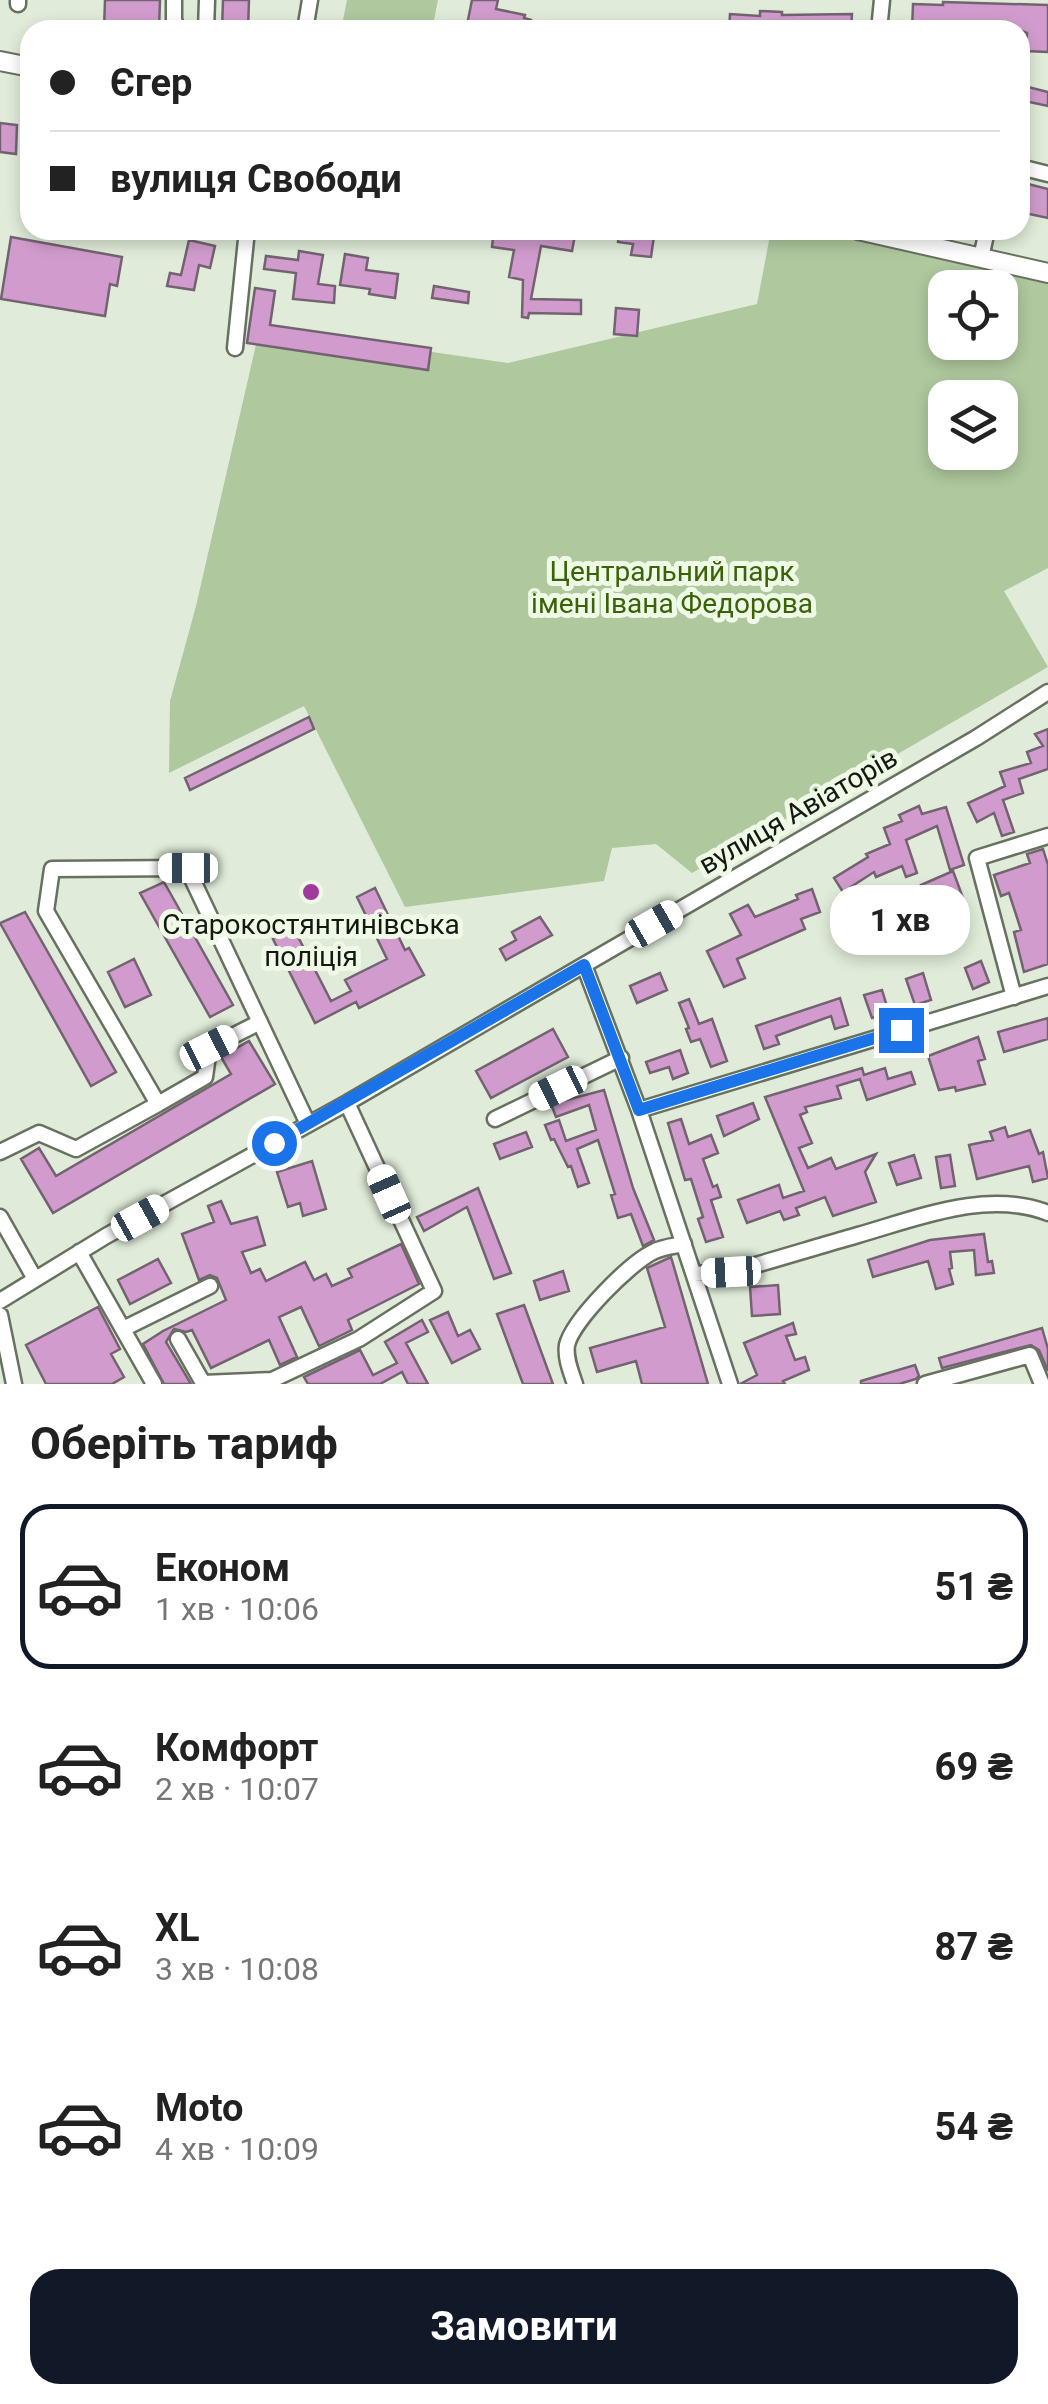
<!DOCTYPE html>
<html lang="uk">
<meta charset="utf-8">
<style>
:root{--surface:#fff;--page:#f6f6f6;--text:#222;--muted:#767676;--line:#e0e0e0;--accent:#111827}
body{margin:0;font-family:Roboto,sans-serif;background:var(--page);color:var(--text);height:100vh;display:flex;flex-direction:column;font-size:38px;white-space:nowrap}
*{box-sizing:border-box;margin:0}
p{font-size:32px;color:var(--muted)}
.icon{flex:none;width:55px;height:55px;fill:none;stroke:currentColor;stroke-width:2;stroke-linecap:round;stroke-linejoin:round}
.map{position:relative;height:1384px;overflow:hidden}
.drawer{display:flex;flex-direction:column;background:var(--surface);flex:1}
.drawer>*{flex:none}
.hud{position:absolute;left:20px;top:20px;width:1010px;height:220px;border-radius:30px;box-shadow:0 5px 15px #0003;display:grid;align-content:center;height:220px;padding:0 30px;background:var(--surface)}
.buttons{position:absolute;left:928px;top:270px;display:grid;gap:20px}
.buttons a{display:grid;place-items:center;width:90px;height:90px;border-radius:20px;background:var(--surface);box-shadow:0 5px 15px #0003;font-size:50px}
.end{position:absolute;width:45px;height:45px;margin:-22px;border:12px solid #1a73e8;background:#fff;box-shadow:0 0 0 5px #fff}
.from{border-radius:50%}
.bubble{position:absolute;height:70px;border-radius:30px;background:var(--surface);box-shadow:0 5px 15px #0003;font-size:32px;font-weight:700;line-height:70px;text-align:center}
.car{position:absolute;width:30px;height:60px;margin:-30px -15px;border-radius:12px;box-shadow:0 0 8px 2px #0007;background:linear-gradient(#fff 24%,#345 0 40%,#fff 0 76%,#345 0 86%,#fff 0)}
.hud b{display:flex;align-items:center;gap:35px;height:95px;font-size:38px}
.hud b+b{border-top:2px solid var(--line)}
.hud i{width:25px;height:25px;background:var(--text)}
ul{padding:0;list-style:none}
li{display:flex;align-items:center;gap:30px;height:165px;margin:0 20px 15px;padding:0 10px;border:5px solid transparent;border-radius:30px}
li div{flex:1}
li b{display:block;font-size:38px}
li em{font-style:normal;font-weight:700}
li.selected{border-color:var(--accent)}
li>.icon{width:90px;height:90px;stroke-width:1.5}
h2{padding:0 30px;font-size:45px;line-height:120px}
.action{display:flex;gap:20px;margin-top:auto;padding:20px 30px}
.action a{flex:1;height:115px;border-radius:30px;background:var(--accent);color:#fff;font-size:40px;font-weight:700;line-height:115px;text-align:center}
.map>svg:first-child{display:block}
.green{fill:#afc89e;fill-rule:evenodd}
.building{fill:#d19ccd;stroke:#736371;stroke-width:2.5}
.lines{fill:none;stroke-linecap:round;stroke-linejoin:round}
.minor-casing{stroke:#677160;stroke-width:19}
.major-casing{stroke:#677160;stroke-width:22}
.minor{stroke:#fff;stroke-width:14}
.major{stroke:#fff;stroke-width:18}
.route{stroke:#1a73e8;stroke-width:12}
.poi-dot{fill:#a13a9d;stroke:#eef9e6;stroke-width:4}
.labels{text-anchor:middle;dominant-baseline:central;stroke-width:10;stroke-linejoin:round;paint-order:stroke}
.park-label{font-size:28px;fill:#3a6309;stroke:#eef9e6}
.street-label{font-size:28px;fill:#141812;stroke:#eef9e6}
.poi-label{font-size:28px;fill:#141812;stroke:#eef9e6}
</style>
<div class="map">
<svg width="1048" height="1384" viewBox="0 0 1048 1384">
<rect width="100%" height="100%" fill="#e0ecd9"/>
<!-- green -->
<path class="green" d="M347,0H438L432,30H341Z
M771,230C864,230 958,261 1048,284V568L1004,591L1048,667L692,873L656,844L612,848L604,881L405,907L304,706L169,773L170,701L196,606L260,327L508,363L757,304ZM945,288H1000V342H945ZM945,398H1000V452H945Z"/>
<!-- building -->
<path class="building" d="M105,0H160L159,30H104Z
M223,0H249L248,30H222Z
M472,0H498L496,9L525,15L524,18L531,20L529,30H466Z
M943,2L1048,5V52L1026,51L1027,33L1020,30H912L913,4L943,5Z
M760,11L782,12V15L852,14L851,30H729L730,14L760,16Z
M1020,85L1048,92V106L1020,100Z
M0,123L17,125L16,154L0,152Z
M1020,182L1048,189V218L1020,212Z
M494,230H576L572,251L541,246L531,299L581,300V314L529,313L528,318L522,317L523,280L509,277L514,250L492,247Z
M620,230H641L640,234L654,236L651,257L631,255L633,244L618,242Z
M11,237L122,257L117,286L110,284L105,316L1,299Z
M189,240L215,246L210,268L199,265L194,290L167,286L170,273L181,275Z
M299,251L323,255L318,284L335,286L334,303L293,299L296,273L264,269L266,256L298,260Z
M345,254L368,258L366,270L398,274L395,298L369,294L370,289L340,285Z
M434,286L469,292L468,303L432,298Z
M255,288L275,291L270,325L431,348L428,370L247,343Z
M616,308L639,310L637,336L614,334Z
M309,717L314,729L190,790L185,778Z
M1048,729V769L1019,779L1023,793L1003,800L1014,832L1002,836L994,813L977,822L968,803L1005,786L1000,772L1031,763L1027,752L1043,746L1035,734Z
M919,806L922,814L946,807L964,865L950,870L937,826L906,840L917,873L906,877L902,866L876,877L874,872L843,892L834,878L868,857L866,854L890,844L884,828L902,821L899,815Z
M1043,849L1048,865V964L1024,972L1014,932L1021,930L1009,893L1001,896L994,875L1030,863L1027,854Z
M953,871L966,906L920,919L926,936L896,946L887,918L928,902L921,885Z
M164,882L233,1005L210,1017L140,893Z
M375,888L405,950L409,948L424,975L359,1008L356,1002L315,1023L273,939L294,929L331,1001L351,991L345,980L387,959L357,897Z
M812,889L820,912L801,919L805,929L737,959L745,978L724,987L707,951L741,935L730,914L748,905L755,917L798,899L796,895Z
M25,912L116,1072L91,1086L0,923Z
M540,917L552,935L506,960L500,949L516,940L512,932Z
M134,959L151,995L125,1007L108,972Z
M981,961L989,982L973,989L965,968Z
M660,973L667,990L637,1003L630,986Z
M923,973L931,1000L915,1005L906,979Z
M882,990L889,1013L872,1018L864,995Z
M840,998L848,1025L835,1029L831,1016L776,1036L779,1044L764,1049L756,1026Z
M689,999L699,1024L712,1019L727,1061L711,1067L700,1039L691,1042L686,1029L689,1028L679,1003Z
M1048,1018V1039L1004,1052L998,1032Z
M553,1029L568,1057L491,1098L476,1071Z
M978,1037L985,1059L978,1061L985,1084L956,1091L955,1087L939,1090L928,1056Z
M249,1041L275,1084L53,1213L21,1159L39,1148L56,1176L231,1074L221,1057Z
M680,1050L688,1073L673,1079L669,1067L650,1073L646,1062Z
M862,1068L864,1075L885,1068L888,1079L911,1072L915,1084L867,1100L860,1079L837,1086L841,1098L805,1107L807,1112L800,1115L812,1143L799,1148L808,1168L831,1158L836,1169L876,1154L865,1172L876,1202L833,1216L825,1197L796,1208L799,1215L784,1220L780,1211L747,1223L738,1200L779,1185L783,1198L804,1191L765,1097Z
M604,1090L633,1188L654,1240L643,1246L631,1214L618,1218L611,1195L615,1194L598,1140L577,1149L589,1183L578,1187L571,1166L568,1167L554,1139L551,1140L545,1125L559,1120L566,1141L596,1130L589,1105L556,1117L551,1104Z
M753,1103L759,1119L724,1136L717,1116Z
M681,1119L689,1144L711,1135L718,1153L703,1159L713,1187L717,1185L721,1197L711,1200L723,1237L706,1242L698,1219L703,1217L691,1179L685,1180L668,1123Z
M1005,1127L1008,1137L1030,1130L1039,1154L1043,1152L1048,1178L1033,1182L1029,1166L977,1179L969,1145L993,1140L990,1132Z
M526,1132L532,1147L500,1159L494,1144Z
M914,1155L921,1178L897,1185L889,1163Z
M950,1155L955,1186L941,1188L936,1157Z
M312,1161L326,1209L303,1216L300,1203L288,1207L277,1172Z
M478,1188L511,1273L494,1279L467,1207L424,1231L417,1217Z
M221,1201L231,1224L257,1217L265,1245L242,1252L251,1273L260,1269L266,1281L305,1262L314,1280L326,1274L332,1286L352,1277L348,1269L401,1244L419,1284L348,1320L352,1330L319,1346L301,1307L279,1317L297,1357L280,1365L269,1340L211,1368L192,1330L186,1332L174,1329L166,1342L191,1384H164L143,1344L163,1331L226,1300L217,1278L210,1275L199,1280L182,1234L214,1222L208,1206Z
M984,1234L988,1262L992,1261L994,1273L976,1275L974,1250L950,1252L952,1268L949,1269L953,1284L936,1289L928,1261L873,1277L868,1260L930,1240Z
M671,1257L708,1384H642L636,1361L597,1372L590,1348L665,1327L647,1268Z
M158,1259L171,1283L130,1304L118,1280Z
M563,1271L569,1291L540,1300L534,1281Z
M778,1285L780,1314L752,1316L750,1287Z
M524,1305L553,1384H523L497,1314Z
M98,1307L120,1349L111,1354L124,1377L112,1384H46L26,1345Z
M448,1312L458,1336L470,1330L480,1349L452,1363L430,1320Z
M422,1320L428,1332L406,1343L428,1384H408L402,1372L380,1384H308L304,1377L360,1350L373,1375L397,1363L385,1342Z
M793,1323L796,1334L786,1336L795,1360L805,1357L809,1370L783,1381L785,1384H740L757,1375L744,1343Z
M1042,1328L1048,1349V1371L1039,1350L1031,1345L942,1368L939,1358Z
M915,1365L919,1376L916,1379L899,1384H861V1381Z"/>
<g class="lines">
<defs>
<path id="minor" d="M174,0V20L178,30
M18,4V0
M206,30L207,0
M305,30L310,0
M879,30L882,0
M1020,167L1048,174
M981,258L987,230
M235,348L247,230
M584,965L639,1110L730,1384
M1014,997L977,858L1048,836
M158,1104L205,1077L209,1048L260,1022
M639,1110L1048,986
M495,1119L621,1058
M0,1152L39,1133L76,1149L158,1104L46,911L52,869L187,868L308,1124
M0,1217L35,1279
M79,1252L154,1384
M694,1274L731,1272C774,1260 816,1247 858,1235C918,1218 987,1189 1048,1213
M0,1301L106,1236L347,1103L584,965L976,738L1048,692
M0,1315L14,1384
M123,1329L210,1286
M178,1339L203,1383L272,1380L359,1339L434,1291L347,1103
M575,1384C571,1372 565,1358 567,1345C573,1320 630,1263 653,1252C662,1247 674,1246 684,1244
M925,1384L1030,1355L1042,1384"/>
<path id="major" d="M0,61L30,67
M858,230L1048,273"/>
</defs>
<!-- minor casing -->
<use href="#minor" class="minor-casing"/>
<!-- major casing -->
<use href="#major" class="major-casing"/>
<!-- minor -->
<use href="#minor" class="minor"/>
<!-- major -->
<use href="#major" class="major"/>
</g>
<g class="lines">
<!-- route -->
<path class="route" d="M274,1143L584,965L639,1110L901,1030"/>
</g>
<!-- markers -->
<circle class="poi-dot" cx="311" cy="892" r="10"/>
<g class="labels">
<!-- park labels -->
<g class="park-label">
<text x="672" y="571">Центральний парк<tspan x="672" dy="32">імені Івана Федорова</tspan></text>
</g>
<!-- street labels -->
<g class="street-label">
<text transform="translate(798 811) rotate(-30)">вулиця Авіаторів</text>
</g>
<!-- poi labels -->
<g class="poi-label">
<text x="311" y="924">Старокостянтинівська<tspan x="311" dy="32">поліція</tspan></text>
</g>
</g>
</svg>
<div class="buttons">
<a><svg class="icon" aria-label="locate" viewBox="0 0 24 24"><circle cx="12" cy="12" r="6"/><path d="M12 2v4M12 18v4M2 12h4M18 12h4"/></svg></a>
<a><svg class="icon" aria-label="layers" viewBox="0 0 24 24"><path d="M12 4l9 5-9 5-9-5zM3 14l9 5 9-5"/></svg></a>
</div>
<i class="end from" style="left:274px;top:1143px"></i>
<i class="end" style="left:901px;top:1030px"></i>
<div class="bubble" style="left:830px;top:885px;width:140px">1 хв</div>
<i class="car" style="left:188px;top:868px;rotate:270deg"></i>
<i class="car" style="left:654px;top:924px;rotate:60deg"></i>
<i class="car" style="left:209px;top:1048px;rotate:63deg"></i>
<i class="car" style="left:558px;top:1088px;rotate:244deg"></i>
<i class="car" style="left:389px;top:1194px;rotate:336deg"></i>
<i class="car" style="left:140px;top:1218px;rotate:61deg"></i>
<i class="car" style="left:731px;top:1272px;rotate:267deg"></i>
<div class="hud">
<b><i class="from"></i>Єгер</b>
<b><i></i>вулиця Свободи</b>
</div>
</div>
<section class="drawer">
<h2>Оберіть тариф</h2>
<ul>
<li class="selected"><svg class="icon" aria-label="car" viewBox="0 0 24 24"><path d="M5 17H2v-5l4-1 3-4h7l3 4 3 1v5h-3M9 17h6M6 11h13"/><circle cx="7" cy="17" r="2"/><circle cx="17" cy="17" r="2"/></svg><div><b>Економ</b><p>1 хв · 10:06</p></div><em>51 ₴</em></li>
<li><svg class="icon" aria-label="car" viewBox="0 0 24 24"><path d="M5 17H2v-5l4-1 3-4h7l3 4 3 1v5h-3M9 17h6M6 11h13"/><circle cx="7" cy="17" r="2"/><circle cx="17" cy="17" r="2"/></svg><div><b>Комфорт</b><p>2 хв · 10:07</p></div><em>69 ₴</em></li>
<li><svg class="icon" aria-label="car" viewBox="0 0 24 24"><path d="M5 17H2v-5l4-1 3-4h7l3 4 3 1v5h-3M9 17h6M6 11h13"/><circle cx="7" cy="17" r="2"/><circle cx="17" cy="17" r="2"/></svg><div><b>XL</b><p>3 хв · 10:08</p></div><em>87 ₴</em></li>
<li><svg class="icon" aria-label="car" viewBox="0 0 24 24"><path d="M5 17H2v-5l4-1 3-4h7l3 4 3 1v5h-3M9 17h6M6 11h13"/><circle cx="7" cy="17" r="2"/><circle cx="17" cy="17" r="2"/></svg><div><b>Moto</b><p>4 хв · 10:09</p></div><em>54 ₴</em></li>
</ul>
<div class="action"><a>Замовити</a></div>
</section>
